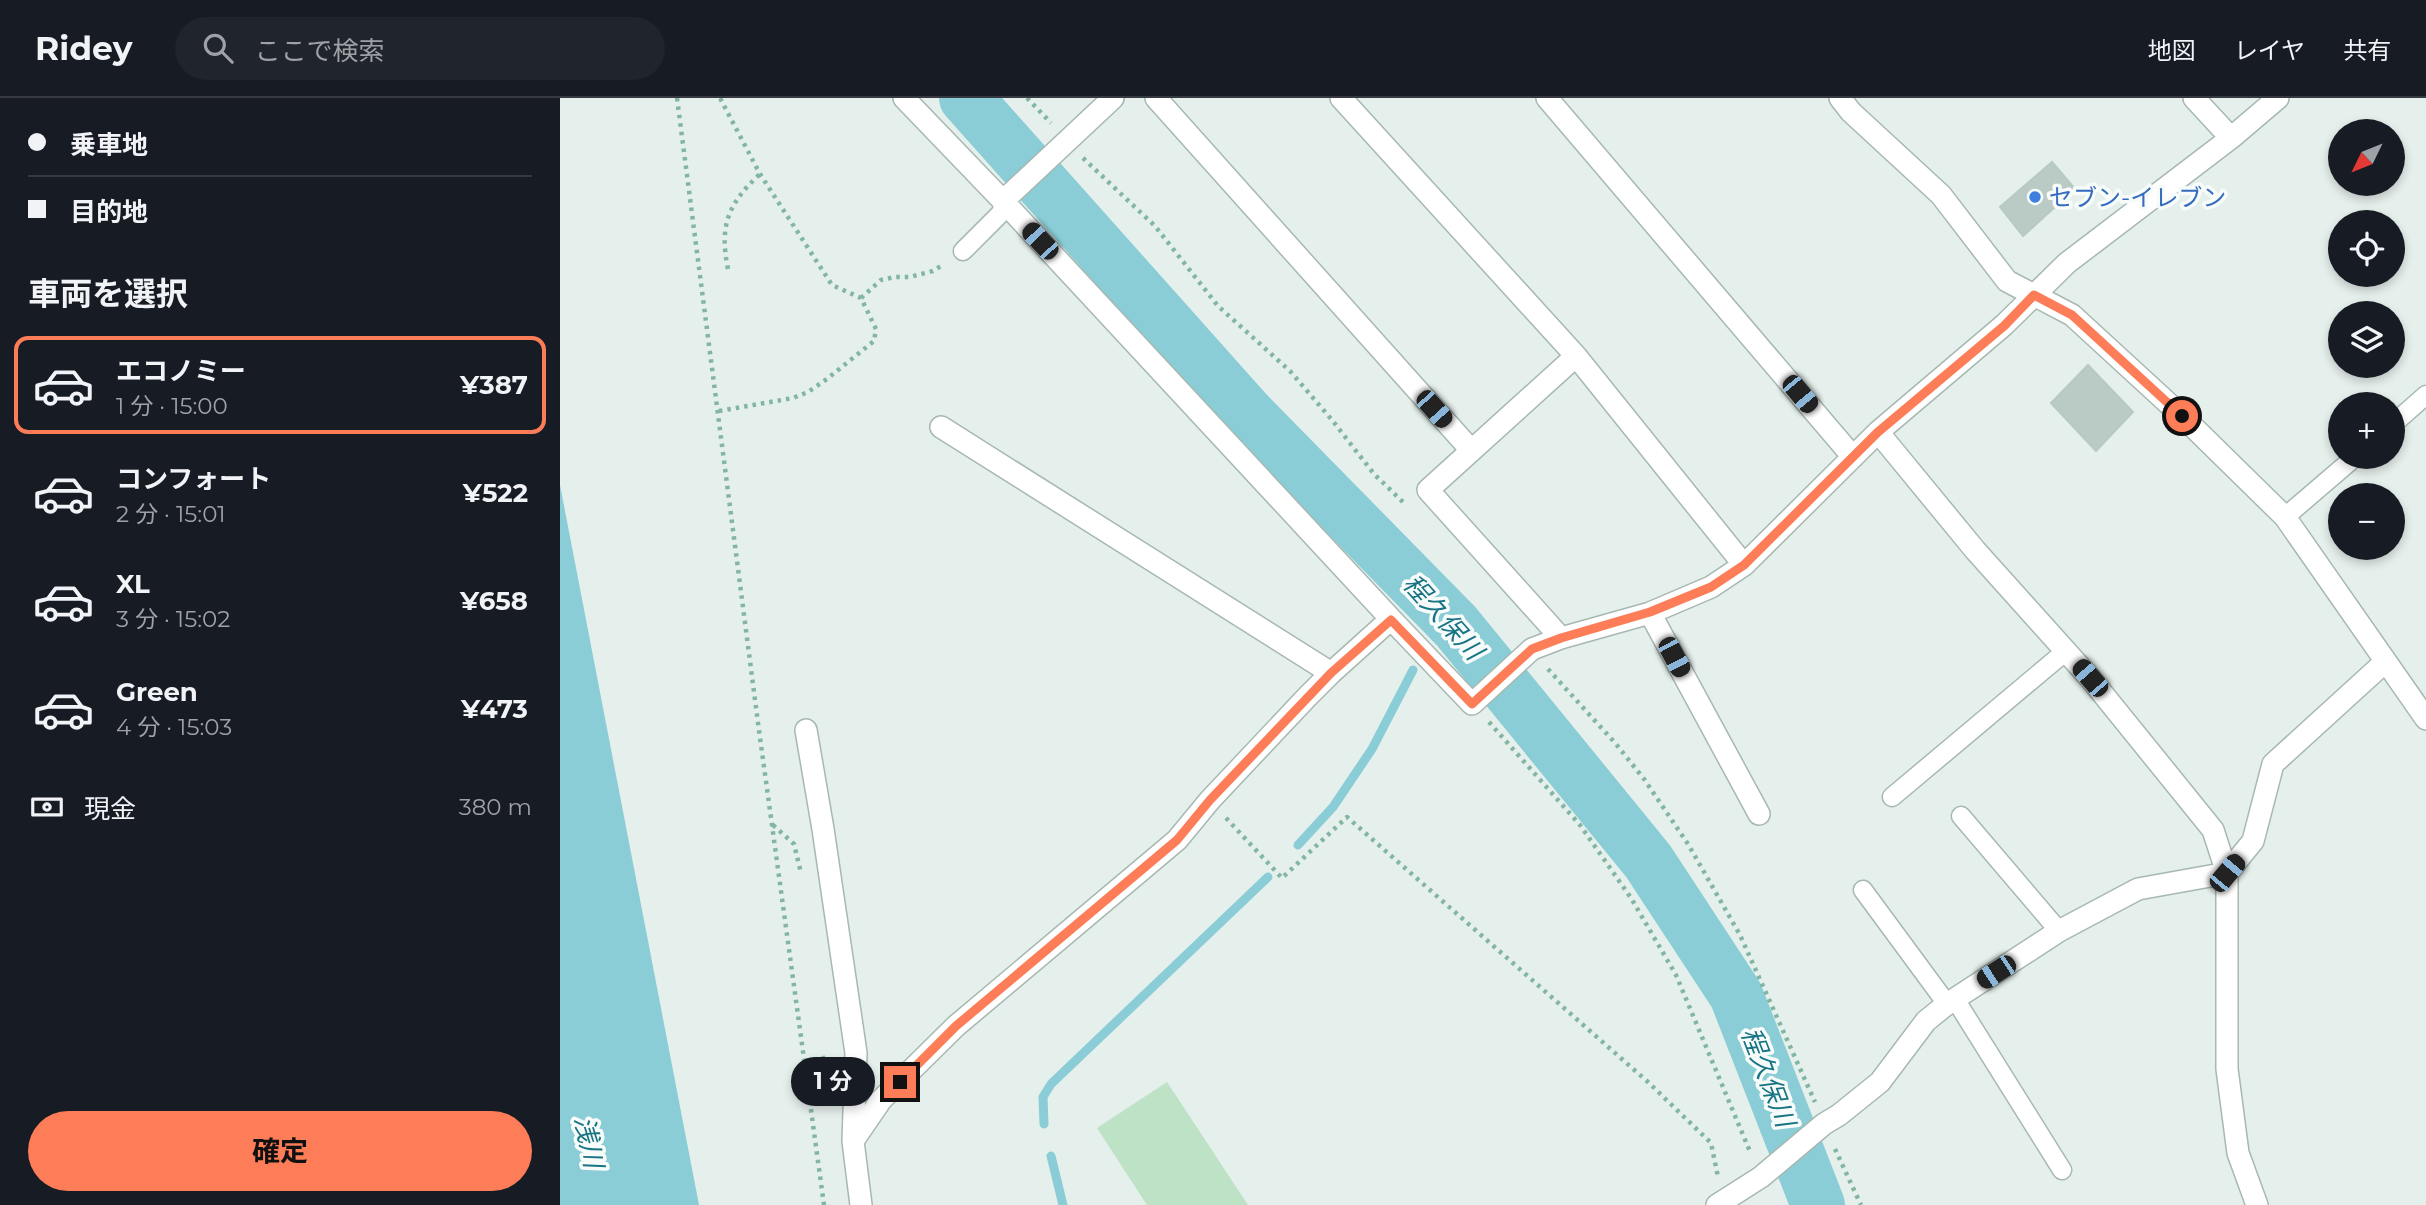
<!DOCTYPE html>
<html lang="ja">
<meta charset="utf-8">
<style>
:root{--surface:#171b24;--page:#20242c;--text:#f1f3f6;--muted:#9ea1a6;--line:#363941;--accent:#fc7d57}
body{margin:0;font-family:Montserrat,"Noto Sans JP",sans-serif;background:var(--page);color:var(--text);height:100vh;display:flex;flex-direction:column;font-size:26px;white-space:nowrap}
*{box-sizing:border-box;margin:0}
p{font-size:23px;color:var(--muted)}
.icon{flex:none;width:38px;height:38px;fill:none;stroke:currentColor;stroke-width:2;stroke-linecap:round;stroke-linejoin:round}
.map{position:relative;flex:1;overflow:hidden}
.drawer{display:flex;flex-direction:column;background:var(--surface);width:560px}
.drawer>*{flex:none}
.hud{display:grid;align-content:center;height:154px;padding:0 28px;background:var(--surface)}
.needle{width:46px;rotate:227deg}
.buttons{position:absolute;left:1768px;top:21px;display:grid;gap:14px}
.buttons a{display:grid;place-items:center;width:77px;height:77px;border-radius:50%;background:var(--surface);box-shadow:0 4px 10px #0003;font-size:35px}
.end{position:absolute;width:32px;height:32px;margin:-16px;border:9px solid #fc7d57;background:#111;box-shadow:0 0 0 4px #111}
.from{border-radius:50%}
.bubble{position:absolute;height:49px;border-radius:24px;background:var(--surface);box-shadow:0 4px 10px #0003;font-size:23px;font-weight:700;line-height:49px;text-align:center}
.car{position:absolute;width:21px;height:42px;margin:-21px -10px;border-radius:9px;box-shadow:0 0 5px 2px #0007;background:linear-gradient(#222 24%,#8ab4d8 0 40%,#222 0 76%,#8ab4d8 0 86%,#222 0)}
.hud b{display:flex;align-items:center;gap:24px;height:66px;font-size:26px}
.hud b+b{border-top:2px solid var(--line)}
.hud i{width:18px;height:18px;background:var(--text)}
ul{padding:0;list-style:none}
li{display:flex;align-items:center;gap:21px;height:98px;margin:0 14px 10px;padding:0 14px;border:4px solid transparent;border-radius:14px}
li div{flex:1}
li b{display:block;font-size:26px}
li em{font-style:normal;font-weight:700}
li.on{border-color:var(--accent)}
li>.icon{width:63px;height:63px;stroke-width:1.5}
h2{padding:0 28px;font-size:32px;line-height:84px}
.pay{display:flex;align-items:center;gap:18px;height:77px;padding:0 28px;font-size:26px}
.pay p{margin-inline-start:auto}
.cta{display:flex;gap:14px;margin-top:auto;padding:14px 28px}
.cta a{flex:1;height:80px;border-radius:42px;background:var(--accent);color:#111;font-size:28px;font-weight:700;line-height:80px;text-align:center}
header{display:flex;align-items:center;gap:42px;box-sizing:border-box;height:98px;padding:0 35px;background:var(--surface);border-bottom:2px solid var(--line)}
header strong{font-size:33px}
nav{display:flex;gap:38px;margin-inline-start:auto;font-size:24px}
.search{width:490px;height:63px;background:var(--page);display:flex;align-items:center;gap:18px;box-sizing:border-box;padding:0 24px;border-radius:38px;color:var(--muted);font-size:26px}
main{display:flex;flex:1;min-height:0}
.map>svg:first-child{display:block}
.green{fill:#bde2c6}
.water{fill:#8acdd7}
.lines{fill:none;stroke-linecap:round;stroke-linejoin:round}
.stream{stroke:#8acdd7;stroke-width:9}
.river{stroke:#8acdd7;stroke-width:54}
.building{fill:#bacac4;stroke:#b7cac2;stroke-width:2}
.lane-casing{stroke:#a7b8b2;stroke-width:21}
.street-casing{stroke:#a7b8b2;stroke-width:24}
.path{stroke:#83b5a5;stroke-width:4.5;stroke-dasharray:3.5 5;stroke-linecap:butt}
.lane{stroke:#fff;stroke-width:18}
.street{stroke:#fff;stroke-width:21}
.route{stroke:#fc7d57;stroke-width:9}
.shop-dot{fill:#3f7fe0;stroke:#f7fbf9;stroke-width:2.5}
.labels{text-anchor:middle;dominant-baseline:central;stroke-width:7;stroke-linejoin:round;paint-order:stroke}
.shop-label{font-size:24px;fill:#366cbe;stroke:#f7fbf9;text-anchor:start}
.water-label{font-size:26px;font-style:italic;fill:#177485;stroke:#f7fbf9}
</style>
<header>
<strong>Ridey</strong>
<div class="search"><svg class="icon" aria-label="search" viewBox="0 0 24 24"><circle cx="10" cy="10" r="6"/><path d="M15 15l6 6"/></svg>ここで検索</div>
<nav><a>地図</a><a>レイヤ</a><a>共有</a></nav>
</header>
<main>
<section class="drawer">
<div class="hud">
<b><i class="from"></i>乗車地</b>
<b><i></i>目的地</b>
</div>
<h2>車両を選択</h2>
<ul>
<li class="on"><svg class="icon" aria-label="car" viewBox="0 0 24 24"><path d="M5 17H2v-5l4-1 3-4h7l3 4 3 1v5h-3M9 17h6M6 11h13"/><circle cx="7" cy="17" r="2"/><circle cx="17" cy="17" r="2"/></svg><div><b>エコノミー</b><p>1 分 · 15:00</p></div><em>¥387</em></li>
<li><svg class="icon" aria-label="car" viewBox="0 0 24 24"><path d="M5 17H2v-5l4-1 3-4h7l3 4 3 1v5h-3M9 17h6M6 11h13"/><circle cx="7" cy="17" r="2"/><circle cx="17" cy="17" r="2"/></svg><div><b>コンフォート</b><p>2 分 · 15:01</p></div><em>¥522</em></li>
<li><svg class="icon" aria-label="car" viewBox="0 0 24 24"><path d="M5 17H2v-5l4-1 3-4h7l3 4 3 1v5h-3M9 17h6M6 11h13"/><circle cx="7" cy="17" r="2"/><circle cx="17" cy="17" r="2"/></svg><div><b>XL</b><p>3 分 · 15:02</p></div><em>¥658</em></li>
<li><svg class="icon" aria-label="car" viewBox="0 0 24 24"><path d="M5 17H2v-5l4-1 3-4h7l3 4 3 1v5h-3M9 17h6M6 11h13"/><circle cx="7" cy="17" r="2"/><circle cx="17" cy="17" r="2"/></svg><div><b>Green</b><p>4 分 · 15:03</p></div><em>¥473</em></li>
</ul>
<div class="pay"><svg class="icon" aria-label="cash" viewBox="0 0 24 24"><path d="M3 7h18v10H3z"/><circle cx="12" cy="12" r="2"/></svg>現金<p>380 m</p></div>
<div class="cta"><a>確定</a></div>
</section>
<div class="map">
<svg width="1866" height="1107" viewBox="0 0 1866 1107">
<rect width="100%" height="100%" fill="#e5efeb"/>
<!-- green -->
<path class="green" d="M607,984L688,1107H587L537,1030Z"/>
<!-- water -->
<path class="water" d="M0,387L139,1107H0Z"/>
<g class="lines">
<!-- stream -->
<path class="stream" d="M875,539L886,519
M738,747L773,709L812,651L853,572
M484,1026L483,999L491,986L708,779
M491,1058L503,1107"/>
<!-- river -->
<path class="river" d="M406,0L686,314L896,528L1088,763L1176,897L1258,1107"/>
</g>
<!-- building -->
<path class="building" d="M1492,64L1515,91L1463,138L1440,109Z
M1528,267L1573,314L1536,353L1491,305Z"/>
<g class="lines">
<defs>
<path id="lane" d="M403,153L442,114L443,103
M1832,327L1866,297
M1725,419L1795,359
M1332,699L1506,553
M1401,718L1499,833
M1303,792L1387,906
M1395,901L1502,1072"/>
<path id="street" d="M344,0L443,103L831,521
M596,0L911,352
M781,0L1016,258L1184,467
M987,0L1293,359
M1280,0L1291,14L1381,97L1447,183L1512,217L1622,318L1725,419L1866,621
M1634,0L1671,40
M443,103L553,0
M381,329L771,575
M1090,515L1199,716
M1001,540L868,392L1016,258
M246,632L263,731L296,955L293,1043L301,1107
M293,1043L321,1002L396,928L617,742L650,702L747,599L771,575L831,521L912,606L972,551L1001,540L1090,515L1151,489L1184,467L1318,334L1444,227L1507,165L1671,40L1718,0
M1157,1107L1201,1079L1264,1026L1279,1017L1320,984L1366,923L1387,906L1499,833L1578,791L1667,775L1653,732L1530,580L1415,452L1318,334
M1697,1107L1678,1055L1667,971V775L1693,743L1713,666L1825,564"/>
</defs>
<!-- lane casing -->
<use href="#lane" class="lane-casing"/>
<!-- street casing -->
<use href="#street" class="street-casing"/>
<!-- path -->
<path class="path" d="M117,0L198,625L264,1107
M467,0L491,25
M523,60L595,128L658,208L730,273L772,322L814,376L845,406
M168,171C159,127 168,106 200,76
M301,200L321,182L335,179H350L373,173L384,166
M159,313L233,300L248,294L267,281L314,243L316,231L301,200L272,187L200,76L160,0
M988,571L1056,646L1084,681L1128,746L1180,837L1255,1004
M929,624L1020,727L1071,800L1116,877L1191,1056
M666,720L722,780L787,719L1088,984L1151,1045L1158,1079
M213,727L234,746L241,775
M245,963L270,959
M1275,1051L1301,1107"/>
<!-- lane -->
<use href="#lane" class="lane"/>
<!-- street -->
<use href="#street" class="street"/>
</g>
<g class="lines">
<!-- route -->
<path class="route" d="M340,984L396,928L617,742L650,702L771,575L831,522L912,606L972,551L1001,540L1090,514L1151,489L1184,467L1318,334L1444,228L1474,197L1512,217L1622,318"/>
</g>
<!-- markers -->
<circle class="shop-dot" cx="1475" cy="99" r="7"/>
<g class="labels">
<!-- shop labels -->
<g class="shop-label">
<text x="1489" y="99">セブン-イレブン</text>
</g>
<!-- water labels -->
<g class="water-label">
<text transform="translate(883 519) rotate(48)">程久保川</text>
<text transform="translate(1208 979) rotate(69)">程久保川</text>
<text transform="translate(29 1044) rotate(78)">浅川</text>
</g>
</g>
</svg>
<div class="buttons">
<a><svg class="needle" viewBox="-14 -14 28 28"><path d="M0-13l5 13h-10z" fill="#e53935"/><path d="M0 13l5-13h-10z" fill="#9ea1a6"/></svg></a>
<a><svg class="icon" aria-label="locate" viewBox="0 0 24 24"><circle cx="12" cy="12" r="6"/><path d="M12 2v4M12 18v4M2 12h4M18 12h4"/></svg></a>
<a><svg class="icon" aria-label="layers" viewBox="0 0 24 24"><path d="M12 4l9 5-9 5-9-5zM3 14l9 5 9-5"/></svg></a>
<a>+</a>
<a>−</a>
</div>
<i class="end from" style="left:1622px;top:318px"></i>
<i class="end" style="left:340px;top:984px"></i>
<div class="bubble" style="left:231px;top:959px;width:84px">1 分</div>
<i class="car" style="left:480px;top:143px;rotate:317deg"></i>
<i class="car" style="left:1240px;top:296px;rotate:140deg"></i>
<i class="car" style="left:874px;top:311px;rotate:138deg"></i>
<i class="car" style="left:1114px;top:559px;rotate:152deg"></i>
<i class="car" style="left:1530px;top:580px;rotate:319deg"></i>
<i class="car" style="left:1667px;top:775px;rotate:40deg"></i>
<i class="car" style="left:1436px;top:874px;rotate:237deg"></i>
</div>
</main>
